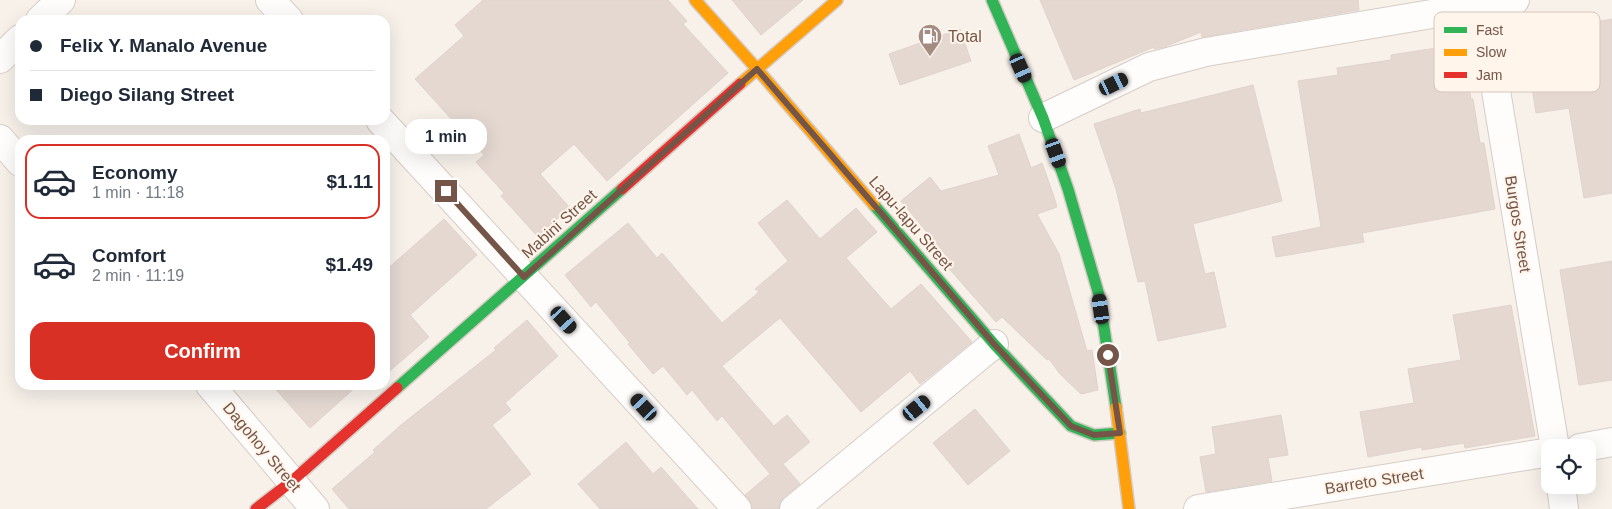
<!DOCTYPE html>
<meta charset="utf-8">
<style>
:root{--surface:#fff;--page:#f6f6f7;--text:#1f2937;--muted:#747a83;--line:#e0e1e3;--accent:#d93025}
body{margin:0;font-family:Helvetica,sans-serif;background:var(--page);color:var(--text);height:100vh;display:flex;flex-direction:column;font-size:19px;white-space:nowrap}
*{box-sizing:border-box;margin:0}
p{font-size:16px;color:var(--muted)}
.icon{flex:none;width:28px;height:28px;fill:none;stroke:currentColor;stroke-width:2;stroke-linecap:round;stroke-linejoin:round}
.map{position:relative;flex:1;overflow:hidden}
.side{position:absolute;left:15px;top:135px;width:375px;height:255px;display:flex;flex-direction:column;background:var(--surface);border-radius:15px;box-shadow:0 5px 20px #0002}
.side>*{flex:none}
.hud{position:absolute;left:15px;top:15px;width:375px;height:110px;border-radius:15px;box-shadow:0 5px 20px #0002;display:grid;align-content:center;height:110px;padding:0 15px;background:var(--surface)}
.controls{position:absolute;left:1541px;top:439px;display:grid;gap:10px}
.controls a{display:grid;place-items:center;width:55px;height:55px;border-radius:10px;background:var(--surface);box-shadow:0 5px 20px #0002;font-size:25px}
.end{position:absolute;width:22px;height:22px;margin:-11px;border:6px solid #765549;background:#fff;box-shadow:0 0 0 2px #fff}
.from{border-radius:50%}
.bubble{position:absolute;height:35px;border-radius:15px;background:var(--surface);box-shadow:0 5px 20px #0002;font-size:16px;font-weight:600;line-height:35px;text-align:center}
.car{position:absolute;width:15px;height:30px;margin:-15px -8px;border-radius:6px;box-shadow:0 0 4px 1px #0007;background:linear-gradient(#222 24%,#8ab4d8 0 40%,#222 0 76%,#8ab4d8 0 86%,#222 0)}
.hud b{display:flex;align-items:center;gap:18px;height:48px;font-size:19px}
.hud b+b{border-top:1px solid var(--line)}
.hud i{width:12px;height:12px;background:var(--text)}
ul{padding:9px 0 0;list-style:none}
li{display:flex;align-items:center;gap:15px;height:75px;margin:0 10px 8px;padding:0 5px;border:2px solid transparent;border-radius:15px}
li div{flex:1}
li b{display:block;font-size:19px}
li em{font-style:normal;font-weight:600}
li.current{border-color:var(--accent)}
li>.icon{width:45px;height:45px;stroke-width:1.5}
.action{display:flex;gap:10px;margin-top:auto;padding:10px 15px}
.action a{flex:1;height:58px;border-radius:15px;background:var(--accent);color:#fff;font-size:20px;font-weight:600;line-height:58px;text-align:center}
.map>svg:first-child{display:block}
.building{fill:#e4d8d1;stroke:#e0d3cc}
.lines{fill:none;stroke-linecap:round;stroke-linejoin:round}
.street-casing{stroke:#d6ccc7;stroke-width:30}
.fast-casing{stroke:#d6ccc6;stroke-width:14}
.slow-casing{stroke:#d6ccc6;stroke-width:14}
.jam-casing{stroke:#d6ccc6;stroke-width:14}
.street{stroke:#fefdfc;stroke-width:28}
.fast{stroke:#30b455;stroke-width:11}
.slow{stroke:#ff9f0a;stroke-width:11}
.jam{stroke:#e5322d;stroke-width:11}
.route{stroke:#765549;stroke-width:6}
.labels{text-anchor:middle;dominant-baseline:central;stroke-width:4;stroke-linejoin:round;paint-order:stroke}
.poi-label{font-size:16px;fill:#765549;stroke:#fff5eb;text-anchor:start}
.street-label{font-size:16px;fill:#765549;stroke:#fff5eb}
.key{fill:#fff5eb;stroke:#d6c5ba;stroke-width:1}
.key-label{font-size:14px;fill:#765549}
</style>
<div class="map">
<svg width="1612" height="509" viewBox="0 0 1612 509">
<rect width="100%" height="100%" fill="#f7f1ea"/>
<!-- building -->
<path class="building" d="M483,0H668L687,21L683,24L728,73L607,181L574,144L540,174L570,208L537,236L501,196L504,193L476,162L484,155L415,79L464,36L455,25Z
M732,0H803L761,35Z
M1040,0H1358L1359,10L1202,37L1201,32L1164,47L1154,49V47L1074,80Z
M1612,19V193L1584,198L1569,108L1536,113L1523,31L1577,22L1578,25Z
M960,29L971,61L900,85L889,54Z
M1462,44L1471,99H1473L1480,143H1484L1495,209L1362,233L1364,242L1276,257L1272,237L1321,227L1298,81L1338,75L1337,68L1391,60V55Z
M1253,85L1282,201L1193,224L1205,274L1214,272L1226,327L1158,341L1145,281L1138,282L1116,189L1094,124L1140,109L1141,113Z
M1019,134L1031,168L1042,163L1053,194L1057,207L1037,214L1059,254L1087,351L1092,350L1098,390L1081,394L1060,374L1049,359L1047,360L1002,317L996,322L945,264L950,260L901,201L930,177L941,191L999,175L988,146Z
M787,200L820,239L856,208L877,232L846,258L891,309L921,284L972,342L920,384L910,371L861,412L780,318L722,366L774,426L787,415L810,442L783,464L800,484L784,497L780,503L779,509H752V505L745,495L770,474L722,416L717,421L692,390L687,395L663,366L653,374L628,344L630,343L596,302L591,307L565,275L628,223L657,258L662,253L722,323L759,292L755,289L788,261L758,223Z
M444,219L477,255L410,315L429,337L385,375V271Z
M1612,261V380L1579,385L1560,270Z
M1511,305L1535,436L1465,448L1464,443L1422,450V447L1368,457L1360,412L1414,403L1408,369L1461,360L1453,315Z
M527,320L558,356L505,403L511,410L492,425L531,474L486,509H349L332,489L375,452L373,450L401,425L496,350L494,348Z
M272,385H358L310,428Z
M975,409L1010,451L968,485L933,443Z
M1281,415L1288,455L1268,458L1272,481L1206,492L1200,457L1216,454L1212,427Z
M626,442L653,474L661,467L698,509H600L578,484Z"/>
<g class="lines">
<defs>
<path id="street" d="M270,0L289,20
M1481,0L1555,448
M40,20L61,0
M0,59L20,39
M1043,118L1149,67L1206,52L1515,0
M380,120L737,509
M0,139L20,162
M210,385L315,509
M1580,448L1612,442
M1561,485L1564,509
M794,509L994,344
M1198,509L1550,452"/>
<path id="fast" d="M992,0L1043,118L1068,189L1099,295L1116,407
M874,205L994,344L1071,426L1094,435L1120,433
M397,388L622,189"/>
<path id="slow" d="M695,0L757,69L874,205
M740,84L837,0
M1116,407L1129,509"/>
<path id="jam" d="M622,189L740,84
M256,509L292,481L397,388"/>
</defs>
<!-- street casing -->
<use href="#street" class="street-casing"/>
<!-- fast casing -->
<use href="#fast" class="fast-casing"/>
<!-- slow casing -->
<use href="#slow" class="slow-casing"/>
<!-- jam casing -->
<use href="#jam" class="jam-casing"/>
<!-- street -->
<use href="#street" class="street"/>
<!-- fast -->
<use href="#fast" class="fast"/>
<!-- slow -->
<use href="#slow" class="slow"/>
<!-- jam -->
<use href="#jam" class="jam"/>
</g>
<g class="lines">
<!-- route -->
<path class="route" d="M446,191L524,277L757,69L994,344L1071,426L1094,435L1120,433L1108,355"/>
</g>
<!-- icons -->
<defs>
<symbol id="fuel-pin" viewBox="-11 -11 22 30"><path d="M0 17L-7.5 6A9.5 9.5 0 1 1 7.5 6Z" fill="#a38c81" stroke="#fff5eb"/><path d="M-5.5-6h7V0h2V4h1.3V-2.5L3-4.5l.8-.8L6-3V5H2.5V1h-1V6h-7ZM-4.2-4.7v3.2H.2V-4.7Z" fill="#fff"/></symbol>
</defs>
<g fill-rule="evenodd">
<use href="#fuel-pin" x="916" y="22" width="28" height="38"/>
</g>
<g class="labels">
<!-- poi labels -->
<g class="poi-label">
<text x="948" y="36">Total</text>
</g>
<!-- street labels -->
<g class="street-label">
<text transform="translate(911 223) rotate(49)">Lapu-lapu Street</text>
<text transform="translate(559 224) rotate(-42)">Mabini Street</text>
<text transform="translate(1518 224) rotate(81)">Burgos Street</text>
<text transform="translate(262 447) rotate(50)">Dagohoy Street</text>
<text transform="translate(1374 481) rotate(-9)">Barreto Street</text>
</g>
</g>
<!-- legend -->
<rect x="1434" y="12" width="166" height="80" rx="8" class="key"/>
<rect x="1444" y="27" width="23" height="6" fill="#30b455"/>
<rect x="1444" y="49" width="23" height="7" fill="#ff9f0a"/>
<rect x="1444" y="72" width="23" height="6" fill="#e5322d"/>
<g class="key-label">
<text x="1476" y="35">Fast</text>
<text x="1476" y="57">Slow</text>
<text x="1476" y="80">Jam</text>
</g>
</svg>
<div class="controls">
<a><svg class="icon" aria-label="locate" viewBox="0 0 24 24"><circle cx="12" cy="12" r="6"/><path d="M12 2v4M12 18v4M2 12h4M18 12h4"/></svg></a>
</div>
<i class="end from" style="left:1108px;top:355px"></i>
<i class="end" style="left:446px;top:191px"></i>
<div class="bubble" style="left:405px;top:119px;width:82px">1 min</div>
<i class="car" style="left:1021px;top:68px;rotate:156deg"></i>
<i class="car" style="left:1114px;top:84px;rotate:64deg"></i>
<i class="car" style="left:1056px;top:153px;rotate:160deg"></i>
<i class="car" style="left:1101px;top:309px;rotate:352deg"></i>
<i class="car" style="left:564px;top:320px;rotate:138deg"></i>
<i class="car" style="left:644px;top:407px;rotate:317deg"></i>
<i class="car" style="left:917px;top:408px;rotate:51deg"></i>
<div class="hud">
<b><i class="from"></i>Felix Y. Manalo Avenue</b>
<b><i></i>Diego Silang Street</b>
</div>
<section class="side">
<ul>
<li class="current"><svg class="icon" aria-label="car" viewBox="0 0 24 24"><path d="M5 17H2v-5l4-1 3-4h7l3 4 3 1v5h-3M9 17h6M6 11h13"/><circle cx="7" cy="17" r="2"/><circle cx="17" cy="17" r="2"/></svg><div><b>Economy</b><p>1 min · 11:18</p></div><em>$1.11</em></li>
<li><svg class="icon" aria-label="car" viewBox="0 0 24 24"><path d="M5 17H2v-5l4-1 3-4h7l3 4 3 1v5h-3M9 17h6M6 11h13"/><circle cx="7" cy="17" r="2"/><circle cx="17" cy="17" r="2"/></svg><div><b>Comfort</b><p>2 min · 11:19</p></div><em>$1.49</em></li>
</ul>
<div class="action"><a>Confirm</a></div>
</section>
</div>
